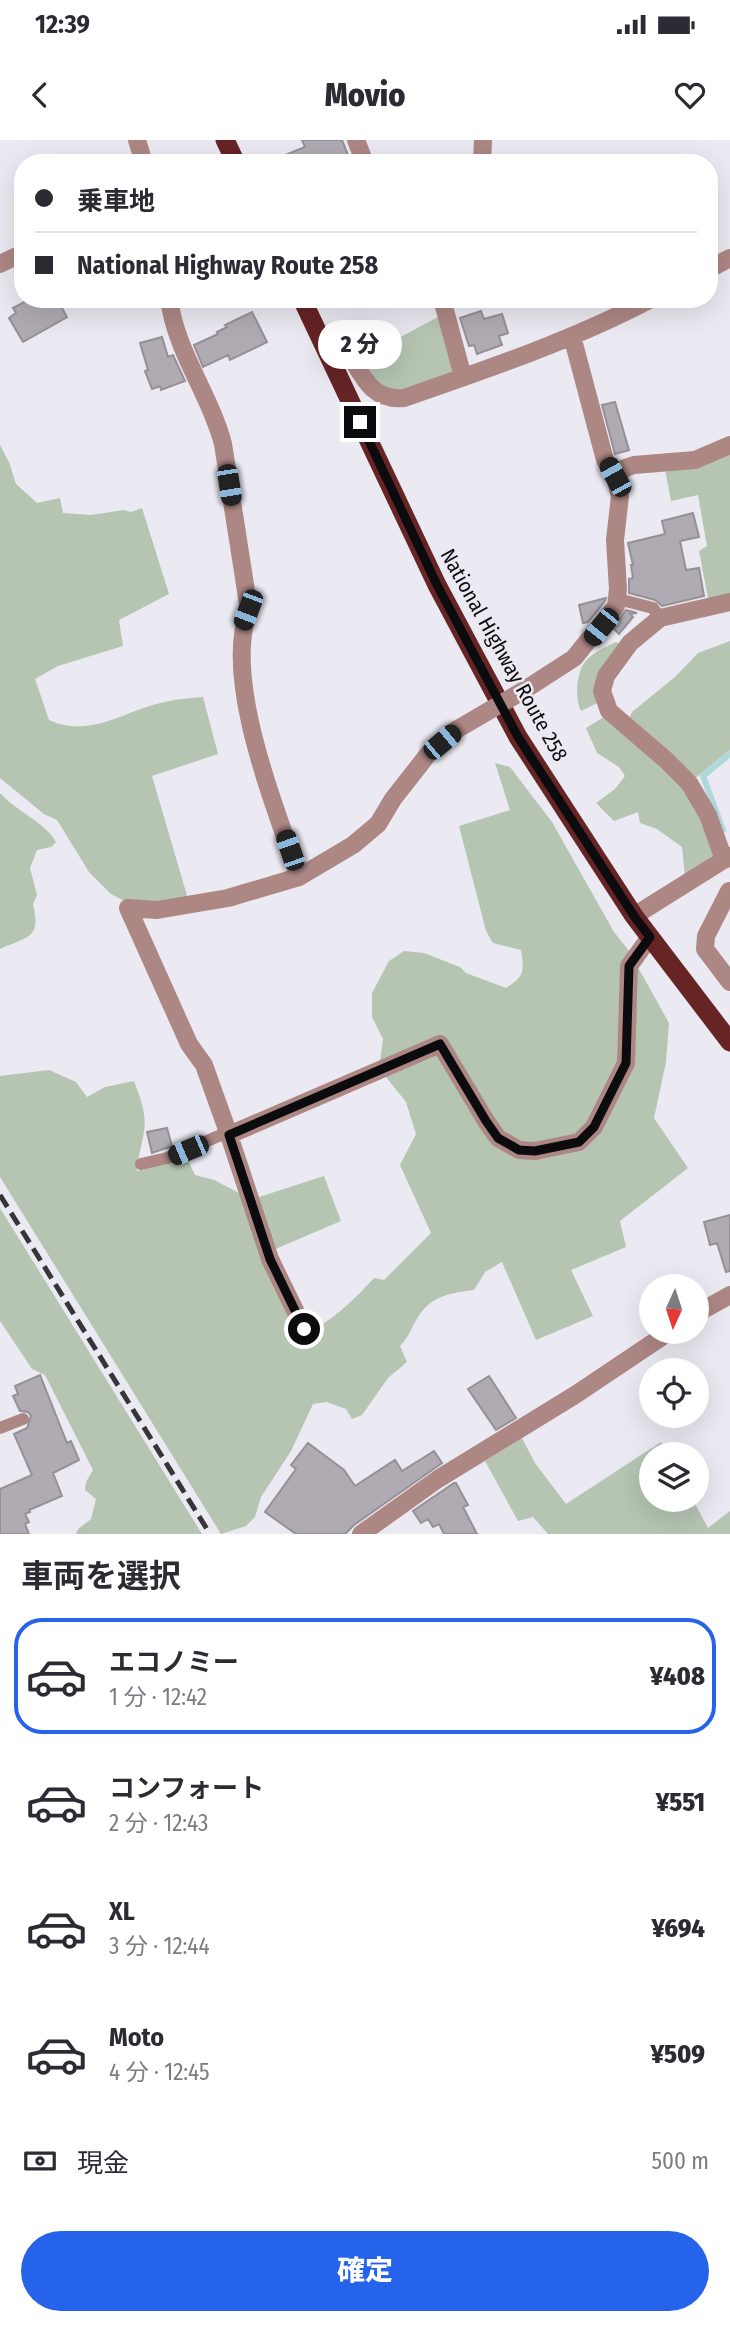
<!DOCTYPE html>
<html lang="ja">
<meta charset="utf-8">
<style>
:root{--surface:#fff;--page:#f7f7f7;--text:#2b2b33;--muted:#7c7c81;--line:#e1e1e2;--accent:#2563eb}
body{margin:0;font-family:"Fira Sans Condensed","Noto Sans JP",sans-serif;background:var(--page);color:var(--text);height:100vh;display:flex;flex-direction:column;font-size:26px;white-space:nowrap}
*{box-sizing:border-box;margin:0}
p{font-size:23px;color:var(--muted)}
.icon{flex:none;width:38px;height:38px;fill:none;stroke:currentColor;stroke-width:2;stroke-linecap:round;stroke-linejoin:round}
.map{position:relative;height:1394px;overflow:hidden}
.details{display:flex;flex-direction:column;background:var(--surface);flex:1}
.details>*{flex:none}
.top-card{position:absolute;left:14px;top:14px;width:704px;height:154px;border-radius:28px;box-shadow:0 7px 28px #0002;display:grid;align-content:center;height:154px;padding:0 21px;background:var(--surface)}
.needle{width:46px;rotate:183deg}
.controls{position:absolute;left:639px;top:1134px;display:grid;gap:14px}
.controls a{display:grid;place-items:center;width:70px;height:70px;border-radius:50%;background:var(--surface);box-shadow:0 7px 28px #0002;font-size:35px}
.end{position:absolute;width:32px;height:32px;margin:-16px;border:9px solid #0c0b0e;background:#fff;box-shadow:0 0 0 4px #fff}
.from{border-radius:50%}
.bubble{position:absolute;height:49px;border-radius:24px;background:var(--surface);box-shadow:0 7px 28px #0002;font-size:23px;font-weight:800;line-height:49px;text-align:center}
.car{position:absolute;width:21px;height:42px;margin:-21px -10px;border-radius:9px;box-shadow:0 0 5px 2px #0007;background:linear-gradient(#222 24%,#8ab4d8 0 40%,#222 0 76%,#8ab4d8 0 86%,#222 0)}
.top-card b{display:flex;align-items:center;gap:24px;height:66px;font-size:26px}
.top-card b+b{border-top:2px solid var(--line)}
.top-card i{width:18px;height:18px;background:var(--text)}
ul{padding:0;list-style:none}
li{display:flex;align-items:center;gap:21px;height:116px;margin:0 14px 10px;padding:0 7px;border:4px solid transparent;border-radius:28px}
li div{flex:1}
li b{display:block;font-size:26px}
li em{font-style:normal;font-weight:800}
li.selected{border-color:var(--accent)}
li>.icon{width:63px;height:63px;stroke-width:1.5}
h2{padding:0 21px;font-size:32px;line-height:84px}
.pay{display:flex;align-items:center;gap:18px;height:77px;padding:0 21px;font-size:26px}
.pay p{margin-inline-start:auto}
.cta{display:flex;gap:14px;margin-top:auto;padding:14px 21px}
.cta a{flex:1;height:80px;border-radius:42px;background:var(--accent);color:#fff;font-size:28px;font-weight:800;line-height:80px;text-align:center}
.status{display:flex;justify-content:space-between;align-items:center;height:49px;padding:0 35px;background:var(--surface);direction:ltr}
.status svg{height:19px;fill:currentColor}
header{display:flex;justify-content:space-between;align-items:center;height:91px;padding:0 21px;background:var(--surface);font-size:32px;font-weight:800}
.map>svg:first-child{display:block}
.green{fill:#b5c5b2}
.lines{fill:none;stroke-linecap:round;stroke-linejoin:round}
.stream{stroke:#aed8d9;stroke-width:6}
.building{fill:#b0abb2;stroke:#959096;stroke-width:2}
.service{stroke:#ad8784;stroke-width:12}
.minor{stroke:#ad8784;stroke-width:18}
.trunk{stroke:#662425;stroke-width:19}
.rail{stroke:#363539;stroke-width:5;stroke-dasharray:14 7;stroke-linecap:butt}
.minor-bridge{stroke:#ad8784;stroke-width:18}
.route{stroke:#0c0b0e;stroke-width:9}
.labels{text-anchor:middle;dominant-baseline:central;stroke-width:5;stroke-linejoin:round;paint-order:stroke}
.street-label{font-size:21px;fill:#0c0b0e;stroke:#ebe9f1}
</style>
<div class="status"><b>12:39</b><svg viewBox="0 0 49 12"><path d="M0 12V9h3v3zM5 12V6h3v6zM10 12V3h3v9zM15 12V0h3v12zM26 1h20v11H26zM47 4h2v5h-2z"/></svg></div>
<header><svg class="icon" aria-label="back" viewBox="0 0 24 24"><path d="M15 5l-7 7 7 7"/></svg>Movio<svg class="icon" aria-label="heart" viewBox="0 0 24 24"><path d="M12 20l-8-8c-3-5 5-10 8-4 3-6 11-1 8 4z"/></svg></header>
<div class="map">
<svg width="730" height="1394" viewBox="0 0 730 1394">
<rect width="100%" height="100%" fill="#ebe9f1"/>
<!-- green -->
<path class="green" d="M438,177L453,230L451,238L407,254L377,245L363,217Z
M0,305L9,322L16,344L37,363L60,358L63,373L91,375L124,370L131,372L142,368L169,454L119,480L123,506L58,526L35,539L49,580C91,599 125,570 165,562C177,559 190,558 203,557L218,614L152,636L188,759L155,764L126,762L111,754L89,732L57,680L44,674L0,638Z
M730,311V458L709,463L699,411L707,406L698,355L671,361L665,329Z
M730,501V610L693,640L628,581L632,572L675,537L698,513Z
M616,502L622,506L599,562L581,571C575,559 576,538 583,525C589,514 605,507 616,502Z
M607,575L663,623L697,665L714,715L685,736L682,707L657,689L640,683L638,672L614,681L596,663L615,649L625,636L619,627L597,613L586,588Z
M495,623L510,627L552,682L614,792L629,811L669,883L666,922L654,978L688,1028L620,1081L626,1107L571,1130L593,1176L536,1200L502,1122L485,1132L474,1150C453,1153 433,1155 420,1174C412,1185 410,1196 400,1206L407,1222L388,1238L362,1275L352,1279L346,1269L327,1262L313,1264L291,1311L261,1357L255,1377L246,1386L221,1394L0,1037V936L49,930L76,942L87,957L105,947L134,941C140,957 147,974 144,991C142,1006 138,1015 137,1031L187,1018L195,1035L214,1040L243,1055L301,1197C333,1180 350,1164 374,1138L384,1140L431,1093L400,1025L416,994L406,962L386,937L380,922L383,899L372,877V853L389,821L404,811L424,813L460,827L466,833L506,848C525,836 524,831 521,810L493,803L486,791L459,686L510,670Z
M0,653C16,671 46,683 56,702L51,707L37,710L30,728L37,755L33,764C41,799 29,796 0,809Z
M324,1036L341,1081L273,1110L256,1058Z
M0,1068L202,1394H76L78,1389L91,1379L96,1359L85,1350L86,1342L93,1330L45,1235L32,1229L0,1181Z
M522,1298L535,1323L566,1364L661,1302L667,1314H651V1360H693L708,1388L730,1371V1394H548L533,1377L518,1381L485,1321Z"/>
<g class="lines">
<!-- stream -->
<path class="stream" d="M723,690L703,636L730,614"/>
</g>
<!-- building -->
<path class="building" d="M302,0H342L351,23H266L305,7Z
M30,159H57L67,177L23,202L9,178L16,173L13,168Z
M481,171L484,179L502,174L508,193L499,196L502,205L477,214L474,205L469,206L460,178Z
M252,172L267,202L230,220L228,215L203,227L194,205L218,194L217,192L227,187L225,185Z
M162,197L168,217L173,215L185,241L161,250L160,246L152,249L145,231L148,230L140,203Z
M615,262L629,310L615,314L602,265Z
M693,373L699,397L680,401L686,430L699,428L704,456L662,466L655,460L629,453V439L633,438L631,425H633L628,403L665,394L662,381Z
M606,458L605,461L588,482L583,483L579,465Z
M626,470L637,473L630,474L633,477L619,494L613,488Z
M167,988L172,1006L152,1013L147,992Z
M730,1075V1131L726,1132L717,1103L710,1105L704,1082Z
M40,1235L67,1303L71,1301L79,1320L53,1333L62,1356L29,1370L30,1372L25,1374L29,1382L25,1384L29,1394H0V1349L32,1335L14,1294L27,1288L31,1276L28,1272L20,1271L13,1256L18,1254L15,1246Z
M489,1236L516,1278L496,1290L468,1249Z
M308,1303L344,1330L355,1346L395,1320L402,1331L434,1311L442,1323L354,1385L345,1394H296L265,1372L296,1329L291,1325Z
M454,1343H456L468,1365L463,1367L477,1394H444L439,1384L433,1387L428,1379L421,1383L413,1371Z"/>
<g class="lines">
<!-- service -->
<path class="service" d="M618,459L653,468L660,478
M141,1024L167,1018L228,992
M0,1288L23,1279"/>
<!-- minor -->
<path class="minor" d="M137,0L144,23
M356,0L365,23
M482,23L483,0
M0,124L23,113
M709,129L730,118
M169,159C176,212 210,254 223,304L249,470C222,539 276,668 299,737
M442,159L463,237
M572,196L605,320L615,337
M328,212H348C363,236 371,261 404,258C488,229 573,200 651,159
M526,549L574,518L616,466L618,449L615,400L620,356L615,337L625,328L634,325L695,320L730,305
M724,720L708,675L689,643L666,620L609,571L602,551L606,536L630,503L660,478L730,462
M729,751L706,796L705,809L730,842
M634,776L730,716
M229,995L440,904L486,981L498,998L519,1010L535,1011L579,1002L594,987L626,923L629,826L650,797
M696,1174L730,1155
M304,1189L270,1119L229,995L204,925L189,904L128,768L157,770L228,758L299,737L353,705L378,684L393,659L429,613L456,590
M361,1394L438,1339L575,1255L669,1192"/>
<!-- trunk -->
<path class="trunk" d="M225,0L236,23
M302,159L437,445L518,597L634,776L730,902"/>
<!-- rail -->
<path class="rail" d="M0,1055L210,1394"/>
<!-- minor-bridge -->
<path class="minor-bridge" d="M456,590L526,549"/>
</g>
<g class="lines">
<!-- route -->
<path class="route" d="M304,1189L270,1119L229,995L440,904L486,981L498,998L519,1010L535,1011L579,1002L594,987L626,923L629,826L650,797L634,776L518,597L437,445L360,282"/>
</g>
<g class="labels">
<!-- street labels -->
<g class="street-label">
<text transform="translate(504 515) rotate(61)">National Highway Route 258</text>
</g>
</g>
</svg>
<div class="controls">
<a><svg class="needle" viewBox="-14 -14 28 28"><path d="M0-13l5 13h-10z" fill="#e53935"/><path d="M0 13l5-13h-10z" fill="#7c7c81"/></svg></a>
<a><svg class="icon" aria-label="locate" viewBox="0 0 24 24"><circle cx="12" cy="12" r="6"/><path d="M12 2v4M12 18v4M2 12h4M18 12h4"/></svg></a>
<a><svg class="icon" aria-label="layers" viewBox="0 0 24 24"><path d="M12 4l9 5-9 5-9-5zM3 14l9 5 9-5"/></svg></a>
</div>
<i class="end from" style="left:304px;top:1189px"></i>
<i class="end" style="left:360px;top:282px"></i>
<div class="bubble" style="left:318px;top:180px;width:84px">2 分</div>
<i class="car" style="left:615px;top:337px;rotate:331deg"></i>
<i class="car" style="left:229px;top:345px;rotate:171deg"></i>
<i class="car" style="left:248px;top:470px;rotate:201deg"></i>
<i class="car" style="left:601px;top:487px;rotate:219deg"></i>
<i class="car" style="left:442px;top:602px;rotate:50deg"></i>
<i class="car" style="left:290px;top:710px;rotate:341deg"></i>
<i class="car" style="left:188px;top:1010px;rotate:247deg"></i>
<div class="top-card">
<b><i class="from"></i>乗車地</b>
<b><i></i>National Highway Route 258</b>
</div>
</div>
<section class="details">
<h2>車両を選択</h2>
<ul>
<li class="selected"><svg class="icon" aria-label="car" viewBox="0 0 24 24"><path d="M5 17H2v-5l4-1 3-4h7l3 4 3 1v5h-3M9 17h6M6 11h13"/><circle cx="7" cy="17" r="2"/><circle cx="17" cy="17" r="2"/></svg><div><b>エコノミー</b><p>1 分 · 12:42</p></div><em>¥408</em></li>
<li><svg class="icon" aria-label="car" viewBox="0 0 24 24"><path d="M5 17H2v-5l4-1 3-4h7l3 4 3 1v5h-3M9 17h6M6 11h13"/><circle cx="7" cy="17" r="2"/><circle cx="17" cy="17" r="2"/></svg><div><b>コンフォート</b><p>2 分 · 12:43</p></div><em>¥551</em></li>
<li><svg class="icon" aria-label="car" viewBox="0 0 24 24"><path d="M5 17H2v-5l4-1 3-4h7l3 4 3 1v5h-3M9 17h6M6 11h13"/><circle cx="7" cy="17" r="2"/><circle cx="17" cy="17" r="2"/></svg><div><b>XL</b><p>3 分 · 12:44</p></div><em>¥694</em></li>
<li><svg class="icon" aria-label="car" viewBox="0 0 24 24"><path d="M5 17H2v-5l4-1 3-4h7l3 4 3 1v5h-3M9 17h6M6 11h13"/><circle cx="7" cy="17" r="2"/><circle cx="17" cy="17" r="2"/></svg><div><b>Moto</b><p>4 分 · 12:45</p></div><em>¥509</em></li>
</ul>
<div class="pay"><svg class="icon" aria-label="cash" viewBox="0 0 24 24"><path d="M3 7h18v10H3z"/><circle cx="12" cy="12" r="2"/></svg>現金<p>500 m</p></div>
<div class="cta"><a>確定</a></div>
</section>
